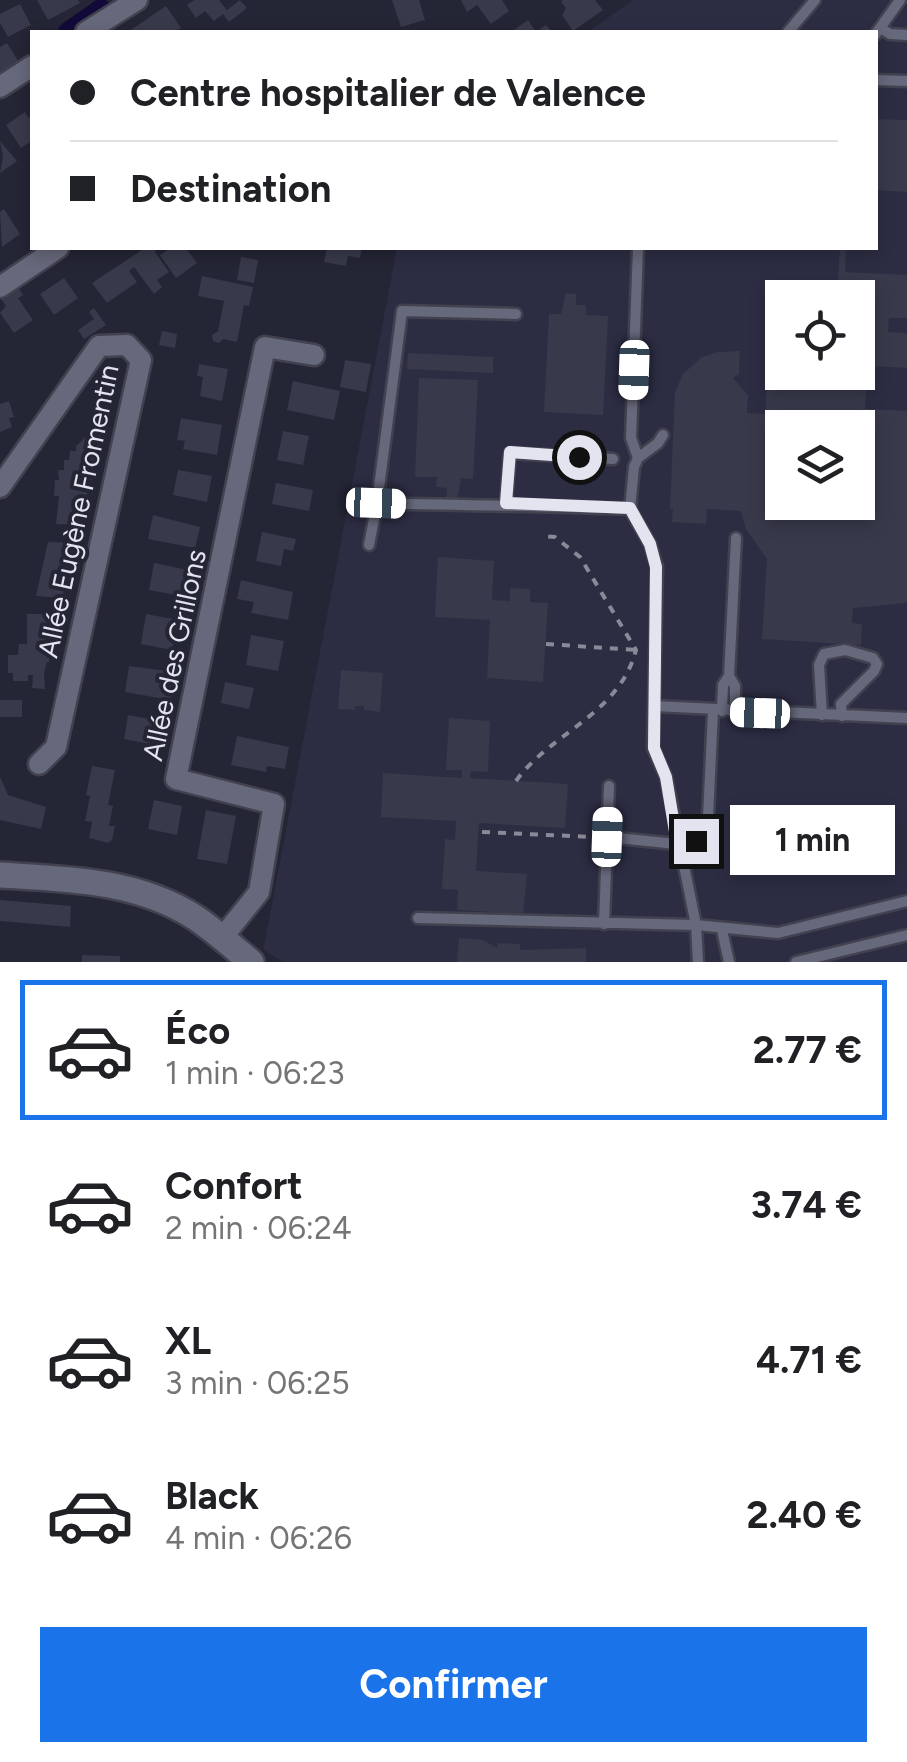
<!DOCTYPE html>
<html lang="fr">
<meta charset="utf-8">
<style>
:root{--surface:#fff;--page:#f2f2f2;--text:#202124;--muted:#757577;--line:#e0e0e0;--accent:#1a73e8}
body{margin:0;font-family:Figtree,sans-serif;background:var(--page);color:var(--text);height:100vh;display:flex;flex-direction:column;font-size:38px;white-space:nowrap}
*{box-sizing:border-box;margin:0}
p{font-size:32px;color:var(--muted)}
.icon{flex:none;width:55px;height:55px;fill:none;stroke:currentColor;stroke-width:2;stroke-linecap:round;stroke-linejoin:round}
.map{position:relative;height:962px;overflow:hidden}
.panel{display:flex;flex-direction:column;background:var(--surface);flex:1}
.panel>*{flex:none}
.banner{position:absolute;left:30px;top:30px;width:848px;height:220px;border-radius:0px;box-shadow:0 5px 15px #0003;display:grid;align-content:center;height:220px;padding:0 40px;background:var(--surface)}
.buttons{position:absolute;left:765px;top:280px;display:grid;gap:20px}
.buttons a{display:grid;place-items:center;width:110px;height:110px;border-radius:0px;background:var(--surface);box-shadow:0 5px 15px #0003;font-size:50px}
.end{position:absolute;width:45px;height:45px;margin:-22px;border:12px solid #e3e4ef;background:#111;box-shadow:0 0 0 5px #111}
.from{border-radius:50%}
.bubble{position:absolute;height:70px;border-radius:0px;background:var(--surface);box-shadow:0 5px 15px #0003;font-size:32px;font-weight:700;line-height:70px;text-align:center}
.car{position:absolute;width:30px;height:60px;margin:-30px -15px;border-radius:12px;box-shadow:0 0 8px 2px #0007;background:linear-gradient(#fff 24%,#345 0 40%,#fff 0 76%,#345 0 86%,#fff 0)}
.banner b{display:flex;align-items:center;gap:35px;height:95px;font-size:38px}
.banner b+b{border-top:2px solid var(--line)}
.banner i{width:25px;height:25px;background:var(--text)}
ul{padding:18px 0 0;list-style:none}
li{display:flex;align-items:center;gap:30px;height:140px;margin:0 20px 15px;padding:0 20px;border:5px solid transparent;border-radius:0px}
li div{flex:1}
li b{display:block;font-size:38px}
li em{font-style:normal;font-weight:700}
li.active{border-color:var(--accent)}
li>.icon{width:90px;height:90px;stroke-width:1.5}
.primary-button{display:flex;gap:20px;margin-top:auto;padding:20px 40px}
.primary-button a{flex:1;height:115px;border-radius:0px;background:var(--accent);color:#fff;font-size:40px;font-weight:700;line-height:115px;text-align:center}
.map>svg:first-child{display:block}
.built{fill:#2c2d43;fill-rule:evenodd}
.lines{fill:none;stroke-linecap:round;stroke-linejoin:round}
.canal{stroke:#110938;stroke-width:20}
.building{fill:#38394a;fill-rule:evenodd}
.service-casing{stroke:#41414f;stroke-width:15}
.minor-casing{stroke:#41414f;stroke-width:25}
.secondary-casing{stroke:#41414f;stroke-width:30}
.path{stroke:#898a97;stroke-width:4;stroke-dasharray:8 8;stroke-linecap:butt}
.service{stroke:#66687b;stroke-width:10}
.minor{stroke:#66687b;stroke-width:20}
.secondary{stroke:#66687b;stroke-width:25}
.route{stroke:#e3e4ef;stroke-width:12}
.labels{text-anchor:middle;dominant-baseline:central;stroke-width:8;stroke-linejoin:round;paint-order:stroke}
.street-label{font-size:28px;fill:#e3e4ef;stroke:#242535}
</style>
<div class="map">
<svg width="907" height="962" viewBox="0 0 907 962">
<rect width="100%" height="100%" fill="#242535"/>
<!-- built -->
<path class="built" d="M633,0H907V962H283L264,950V946L397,248H875V32H588ZM782,298H858V372H782ZM782,428H858V502H782Z"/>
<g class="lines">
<!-- canal -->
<path class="canal" d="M68,32L101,9"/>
</g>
<!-- building -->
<path class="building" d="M37,0H78L80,3L48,20Z
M194,0H219L227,10L240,0L247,8L229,22L223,14L214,21L205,11L196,18L187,5Z
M392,0H419L425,20L401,27Z
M461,0H502L509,11L491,24L477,5L467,12Z
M563,0H595L603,10L573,31L562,15L566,8L561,2Z
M20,4L31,25L8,37L0,23V14Z
M166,6L181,28L174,32H128Z
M528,20L536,32L546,25L552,32H511Z
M7,43L19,62L0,75V47Z
M25,112L28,118L32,115V141L21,148L6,125Z
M875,119L907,120V192L875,190Z
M0,141L17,161L0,173L3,157Z
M4,209L20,234L2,247L0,212Z
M145,248H155V252L169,272L157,280L162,287L154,294L134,267L129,271L137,282L107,303L92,283Z
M171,248H186L197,263L176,278L160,255Z
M327,248H362L360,258L348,256L346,266L324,262Z
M840,248H846L845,272L907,275V318H889L888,332L907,333V368L867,366L865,409L907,411V603L853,608L852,623L862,624L861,645L762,639L767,559L746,529L741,511L707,509L706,524L672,522L673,509H670L675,392L683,374L702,357L718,352L740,351L739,374L733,378L748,395L747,413L765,414L771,312H782V372H858V298H837ZM782,428H858V502H782Z
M241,257L258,260L254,283L237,280Z
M202,276L253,287L249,306L244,305L237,342L223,339L219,343L213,341L212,335L218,331L224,301L198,296Z
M64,278L78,298L54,315L40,294Z
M18,287L23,295L18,298L33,320L14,333L0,313L6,306L1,299Z
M566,293L576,294V305H586V315L608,316L603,415L544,412L549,314H561Z
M94,308L106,325L84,339L78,330L94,319L89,312Z
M162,331L177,334L175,348L159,345Z
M408,353L493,357V373L407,369Z
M345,360L371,364L366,392L340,387Z
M199,364L228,369L222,401L200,396L203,377L197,376Z
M419,378L478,380L473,479L461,478L457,500L446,499L447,488L436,487L437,477H415Z
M293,381L340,391L334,420L287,410Z
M9,401L14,417L9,418L12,427L0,432V404Z
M181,418L222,425L217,455L183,449L185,441L177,440Z
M283,431L309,436L303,465L277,460Z
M91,432H98L97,461H93L92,480H89L83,525L56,524L59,496H54L55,480H59L58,470H64V460H69L70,451H76V446Z
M178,470L212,476L207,502L173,495Z
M276,483L313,490L309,511L272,504Z
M153,515L200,527L195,548L148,539Z
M262,532L296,539L293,551L284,549L281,566L256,561Z
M48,542L76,543L67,579H64L63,598L36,596Z
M438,557L494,561L492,600L510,601V588L530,589V602L548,603L543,682L487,678L490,620L435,617Z
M154,563L188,570L182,596L149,590Z
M241,580L293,592L288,620L251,613L254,602L237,599Z
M27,614H58V623H54V644H50L49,662H47L44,673L45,689L32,688L33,675H28V681H13V673H8V655H18L19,644H27Z
M146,614L178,620L172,650L141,644Z
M251,635L284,641L278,671L246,665Z
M129,666L176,672L170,700L125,692Z
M341,670L383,673L380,712L364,710V706H355V710L338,709Z
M225,682L254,688L249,709L221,703Z
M0,700H22V717H0Z
M128,715L160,721L155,745L124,739Z
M449,718L490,721L488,772L471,771L470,778L568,784L565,828L479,823L476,871L527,874L523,914L457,910L458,890L442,889L445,839L455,840L456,821L381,817L383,773L462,778V770H446Z
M237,736L289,747L285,769L267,766L266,772L231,765Z
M92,766L115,770L108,805L113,806L109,826H115L112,840L108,843L89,838L92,822L85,821L90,796L86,795Z
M0,777L8,795L46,807L41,829L0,820Z
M154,800L182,806L177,835L148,829Z
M206,810L236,816L227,864L197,859Z
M0,900L71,906L70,927L0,921Z
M459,938L483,940L497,948L498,943L520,944V950L586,948V962H457Z
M82,955L120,956V962H82Z"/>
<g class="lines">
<defs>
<path id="service" d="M880,28L890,34L907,35
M788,32L815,0
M875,35L900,0
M875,80L907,81
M663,435L658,443L638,458L634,467L630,509L650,544L657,567L653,748L666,777L696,925L698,962
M638,458L631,438L638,248
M377,503L402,311L516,314
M506,503L510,453L613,459
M369,545L377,503C461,506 545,505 630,509
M729,676L736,538
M654,706L907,718
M722,711L723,685L729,676L735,686V712
M822,715L819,665L824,654L845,650L873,658L877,664L874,671L841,704L842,716
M607,837L677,844L707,839L713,711
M418,918L696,925L778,933L907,901
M604,924L609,786
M722,930L729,962
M796,962L907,935"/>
<path id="minor" d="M86,32L137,0
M0,87L32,66
M0,287L58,248
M0,487L99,346L127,345L141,360L56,747L39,764
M222,938L259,892L274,804L176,779L265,347L314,355"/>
<path id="secondary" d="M0,875C68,879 137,880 196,918C215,931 233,947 251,962"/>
</defs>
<!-- service casing -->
<use href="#service" class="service-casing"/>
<!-- minor casing -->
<use href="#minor" class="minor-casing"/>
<!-- secondary casing -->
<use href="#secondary" class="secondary-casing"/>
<!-- path -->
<path class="path" d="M546,644L636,650
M516,781C550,733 619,715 636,650L580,557L555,537L543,536
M482,832L593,837"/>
<!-- service -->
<use href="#service" class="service"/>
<!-- minor -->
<use href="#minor" class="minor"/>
<!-- secondary -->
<use href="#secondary" class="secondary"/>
</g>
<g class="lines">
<!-- route -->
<path class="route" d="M579,457L510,452L506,503L630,508L650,544L656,567L654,748L666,777L677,844L696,841"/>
</g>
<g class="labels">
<!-- street labels -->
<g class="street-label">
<text transform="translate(78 511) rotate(-78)">Allée Eugène Fromentin</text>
<text transform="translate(174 655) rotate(-78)">Allée des Grillons</text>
</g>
</g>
</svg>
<div class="buttons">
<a><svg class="icon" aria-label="locate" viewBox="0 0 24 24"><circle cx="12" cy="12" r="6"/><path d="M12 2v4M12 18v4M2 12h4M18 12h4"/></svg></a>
<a><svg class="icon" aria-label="layers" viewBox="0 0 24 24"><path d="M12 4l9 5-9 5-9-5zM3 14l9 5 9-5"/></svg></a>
</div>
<i class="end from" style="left:579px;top:457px"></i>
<i class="end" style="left:696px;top:841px"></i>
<div class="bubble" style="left:730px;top:805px;width:165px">1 min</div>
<i class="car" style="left:634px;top:370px;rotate:182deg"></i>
<i class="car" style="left:376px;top:503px;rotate:92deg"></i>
<i class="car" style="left:760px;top:713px;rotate:272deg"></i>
<i class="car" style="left:607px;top:837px;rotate:2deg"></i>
<div class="banner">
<b><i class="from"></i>Centre hospitalier de Valence</b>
<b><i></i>Destination</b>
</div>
</div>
<section class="panel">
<ul>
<li class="active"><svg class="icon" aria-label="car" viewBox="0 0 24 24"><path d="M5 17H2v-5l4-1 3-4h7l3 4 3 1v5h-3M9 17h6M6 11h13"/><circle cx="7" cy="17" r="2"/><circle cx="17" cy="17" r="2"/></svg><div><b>Éco</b><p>1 min · 06:23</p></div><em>2.77 €</em></li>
<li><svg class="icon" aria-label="car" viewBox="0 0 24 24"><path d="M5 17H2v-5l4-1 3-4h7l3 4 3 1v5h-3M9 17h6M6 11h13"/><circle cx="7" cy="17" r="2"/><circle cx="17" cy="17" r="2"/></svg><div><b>Confort</b><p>2 min · 06:24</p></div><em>3.74 €</em></li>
<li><svg class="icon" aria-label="car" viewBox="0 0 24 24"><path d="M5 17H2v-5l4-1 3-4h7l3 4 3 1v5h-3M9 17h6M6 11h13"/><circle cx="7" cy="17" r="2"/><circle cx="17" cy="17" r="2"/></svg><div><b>XL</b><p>3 min · 06:25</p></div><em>4.71 €</em></li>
<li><svg class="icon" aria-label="car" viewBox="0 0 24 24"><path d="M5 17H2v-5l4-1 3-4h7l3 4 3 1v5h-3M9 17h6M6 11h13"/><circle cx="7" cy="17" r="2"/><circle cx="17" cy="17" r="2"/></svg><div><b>Black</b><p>4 min · 06:26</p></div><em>2.40 €</em></li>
</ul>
<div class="primary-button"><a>Confirmer</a></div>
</section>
